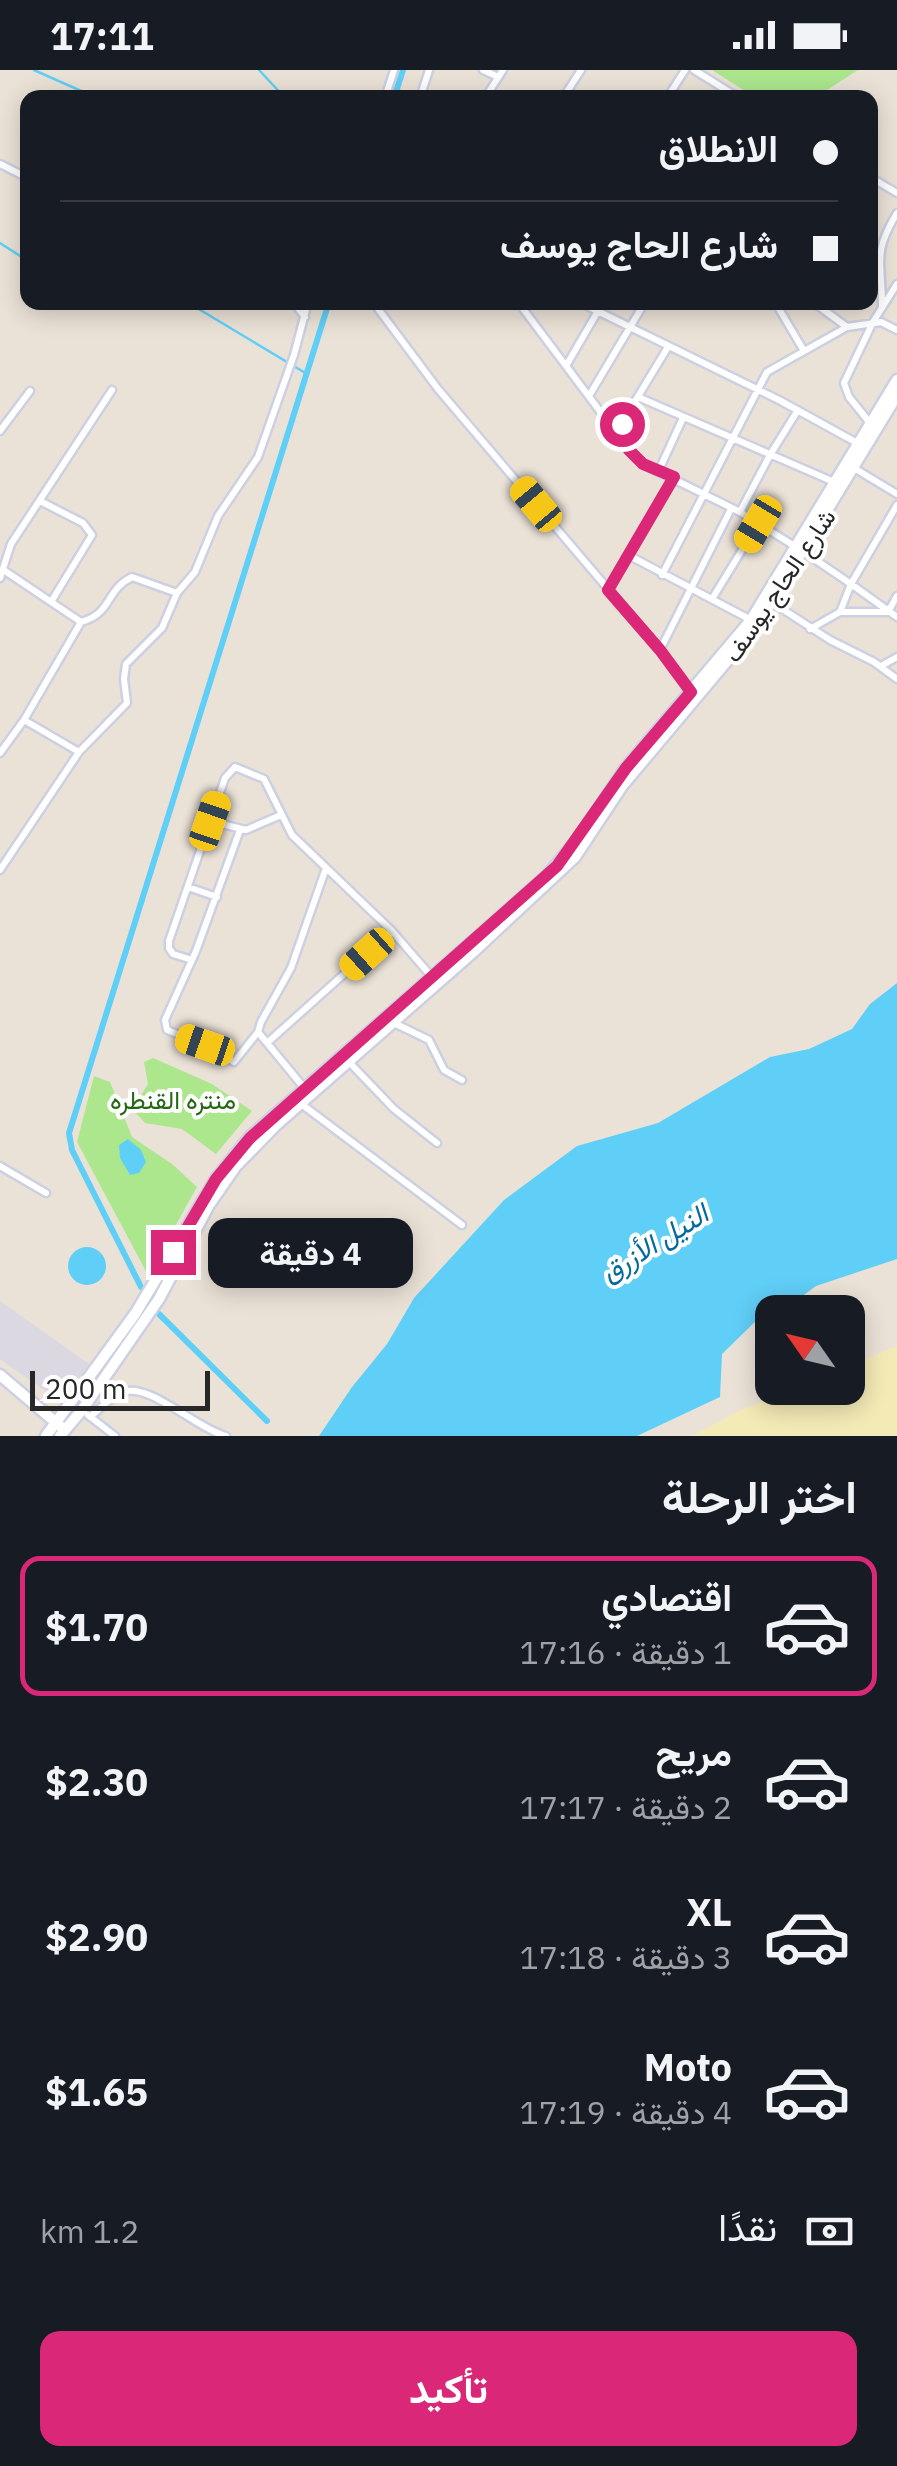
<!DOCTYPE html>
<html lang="ar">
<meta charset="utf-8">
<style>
:root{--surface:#171b24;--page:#242831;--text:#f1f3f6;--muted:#9ea1a6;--line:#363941;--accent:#db2777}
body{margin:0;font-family:"IBM Plex Sans",Vazirmatn,sans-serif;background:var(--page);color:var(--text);direction:rtl;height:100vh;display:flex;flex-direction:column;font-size:38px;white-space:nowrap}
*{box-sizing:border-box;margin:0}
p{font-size:32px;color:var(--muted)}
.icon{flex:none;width:55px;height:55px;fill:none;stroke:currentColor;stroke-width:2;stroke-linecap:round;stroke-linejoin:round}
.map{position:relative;height:1366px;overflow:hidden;direction:ltr}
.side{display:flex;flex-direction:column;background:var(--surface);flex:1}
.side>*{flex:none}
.banner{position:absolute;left:20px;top:20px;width:858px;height:220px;border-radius:20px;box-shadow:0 5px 25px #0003;direction:rtl;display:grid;align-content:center;height:220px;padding:0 40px;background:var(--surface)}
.needle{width:65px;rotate:304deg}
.fabs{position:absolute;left:755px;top:1225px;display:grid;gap:20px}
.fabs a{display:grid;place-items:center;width:110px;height:110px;border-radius:20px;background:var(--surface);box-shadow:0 5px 25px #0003;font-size:50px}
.scale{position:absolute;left:30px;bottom:25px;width:180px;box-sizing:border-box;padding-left:10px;border:5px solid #272727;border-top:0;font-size:28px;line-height:35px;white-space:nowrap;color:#272727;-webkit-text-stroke:8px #fff;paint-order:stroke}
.end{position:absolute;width:45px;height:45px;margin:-22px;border:12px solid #db2777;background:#fff;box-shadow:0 0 0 5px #fff}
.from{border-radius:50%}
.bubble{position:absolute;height:70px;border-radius:20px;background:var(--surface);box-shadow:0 5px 25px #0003;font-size:32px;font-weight:700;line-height:70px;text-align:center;direction:rtl}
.car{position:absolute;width:30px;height:60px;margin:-30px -15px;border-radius:12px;box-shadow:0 0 8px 2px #0007;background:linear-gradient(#f5c518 24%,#345 0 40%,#f5c518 0 76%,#345 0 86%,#f5c518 0)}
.banner b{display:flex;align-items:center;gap:35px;height:95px;font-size:38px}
.banner b+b{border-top:2px solid var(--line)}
.banner i{width:25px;height:25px;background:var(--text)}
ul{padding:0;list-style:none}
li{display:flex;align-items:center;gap:30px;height:140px;margin:0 20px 15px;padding:0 20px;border:5px solid transparent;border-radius:20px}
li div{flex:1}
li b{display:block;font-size:38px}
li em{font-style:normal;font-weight:700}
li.selected{border-color:var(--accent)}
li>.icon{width:90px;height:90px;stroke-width:1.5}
h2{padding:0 40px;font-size:45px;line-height:120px}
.pay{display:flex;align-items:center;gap:25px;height:110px;padding:0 40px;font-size:38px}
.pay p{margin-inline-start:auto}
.button{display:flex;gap:20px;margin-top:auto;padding:20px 40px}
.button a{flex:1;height:115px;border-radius:20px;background:var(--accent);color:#fff;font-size:40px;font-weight:700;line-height:115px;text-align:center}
.status{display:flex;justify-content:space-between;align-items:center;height:70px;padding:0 50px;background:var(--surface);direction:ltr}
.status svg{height:28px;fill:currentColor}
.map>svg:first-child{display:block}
.industrial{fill:#dbd8e2}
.green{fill:#ace78e}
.sand{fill:#f4eab6}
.water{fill:#60cff7}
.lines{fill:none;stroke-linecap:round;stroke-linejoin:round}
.stream{stroke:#60cff7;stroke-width:2.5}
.canal{stroke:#60cff7;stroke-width:6}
.street-casing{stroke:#ccd0e2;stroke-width:11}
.secondary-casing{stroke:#ccd0e2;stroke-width:15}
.street{stroke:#fff;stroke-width:6}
.secondary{stroke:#fff;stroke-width:10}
.route{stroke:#db2777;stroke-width:12}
.labels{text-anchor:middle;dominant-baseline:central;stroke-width:8;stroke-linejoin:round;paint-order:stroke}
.street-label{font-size:25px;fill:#272727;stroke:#fff}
.park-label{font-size:25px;fill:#256714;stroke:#fff}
.water-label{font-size:28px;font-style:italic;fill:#04699e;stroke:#fff}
</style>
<div class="status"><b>17:11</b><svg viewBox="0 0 49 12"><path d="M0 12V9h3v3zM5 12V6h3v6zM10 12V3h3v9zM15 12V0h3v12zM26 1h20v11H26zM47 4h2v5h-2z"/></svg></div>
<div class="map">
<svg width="897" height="1366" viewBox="0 0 897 1366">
<rect width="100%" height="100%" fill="#ebe2d7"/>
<!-- industrial -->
<path class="industrial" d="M0,1231L89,1294L61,1332L0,1289Z"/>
<!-- green -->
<path class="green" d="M712,0H858L816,27L756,28Z
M153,988L212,1014L252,1041L216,1084L182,1059L145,1053L136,1043L138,1030L148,1014L144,992Z
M94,1006L110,1012L132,1067L172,1094L197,1117L148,1205L77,1072Z"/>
<!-- sand -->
<path class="sand" d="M897,1276V1366H692L739,1341L796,1318H848V1297Z"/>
<!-- water -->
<path class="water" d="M897,913V1189L816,1216L790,1235L760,1247L722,1284L720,1327L637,1366H319L352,1317L387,1274L414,1228L504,1130L577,1076L658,1053L770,987L809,979L852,959L870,934Z
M128,1069L141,1080L146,1092L139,1103L130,1105L120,1088L119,1075Z
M68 1196a19 19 0 1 1 38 0a19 19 0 1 1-38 0Z"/>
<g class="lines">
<!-- stream -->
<path class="stream" d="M34,0L97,28
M259,0L285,28
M0,173L28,191
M99,232L112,237L115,232
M187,232L307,304"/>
<!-- canal -->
<path class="canal" d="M394,28L403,0
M141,1217L72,1080L69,1063L329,232
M159,1244L267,1351"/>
<defs>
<path id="street" d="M483,0L498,7
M694,0L739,28
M385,28L394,0
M420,28L429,0
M485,28L503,0
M563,28L581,0
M667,28L685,0
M0,94L28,108
M870,107L897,123
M293,232L305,247
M373,232L438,319L660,580L691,621
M518,232L629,380L643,394L740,442L796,477
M579,232L779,330L859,374
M775,232L804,281
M813,232L847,257
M882,237C882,192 872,184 897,143
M566,296L598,241
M589,326L645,232
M638,327L834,412
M870,353L849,327L844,313L873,252L897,214
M0,361L30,321
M617,361L668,277
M854,398L897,424
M659,400L683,348
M40,431L83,453L92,465L51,532
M740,442L770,385L798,340
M804,482L851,514L897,435
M630,486L751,550
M5,501L81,552C113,543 105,520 132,507L177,523
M662,505L767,302L847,257L881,252L897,260
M0,508L11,474L112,320
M608,520L674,407
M712,529L758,454
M773,533L830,570L874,592L897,609
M840,542H888L897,526
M810,559L840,542L851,514L897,547
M660,580L731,439
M881,596L897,587
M24,650L81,552
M0,683L24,650L79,682
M210,751L246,760L281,745
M240,760L196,881L165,950L167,960L205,975L234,992L258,962L261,952L291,898L326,798
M0,800L79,682L127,633L124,609L126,594L162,558L177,523L195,502L218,446L258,387L294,285L308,232
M188,817L217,827
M192,890L173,884L169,878V871L225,708L235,697L264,709L292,765L392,861L432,907
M394,953L429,970L444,1000L462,1010
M258,962L305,1019
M267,973L392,861
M349,992L394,1039L437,1073
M300,1033L462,1155
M0,1096L46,1123
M88,1345L115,1366
M90,1347C100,1339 111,1326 123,1322C149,1312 197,1359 226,1366"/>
<path id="secondary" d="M0,1305L60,1356
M46,1366L135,1244L216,1109L250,1067L546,807L577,771L626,698L751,550L897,310
M60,1366L82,1340L159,1229L209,1135L236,1096L276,1055L472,883L575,787L622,716L758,554L897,325"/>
</defs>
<!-- street casing -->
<use href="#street" class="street-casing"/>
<!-- secondary casing -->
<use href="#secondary" class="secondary-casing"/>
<!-- street -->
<use href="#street" class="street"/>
<!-- secondary -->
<use href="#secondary" class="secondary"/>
</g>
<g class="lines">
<!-- route -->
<path class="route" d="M173,1182L216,1109L250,1068L557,796L626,698L691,622L660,580L608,520L674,407L643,394L629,380L617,361L622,354"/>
</g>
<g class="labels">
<!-- street labels -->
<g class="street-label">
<text transform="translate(779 515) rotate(-56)">شارع الحاج يوسف</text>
</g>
<!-- park labels -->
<g class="park-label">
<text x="173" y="1029">منتره القنطره</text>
</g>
<!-- water labels -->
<g class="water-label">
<text transform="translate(654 1172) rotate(-32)">النيل الأزرق</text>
</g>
</g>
</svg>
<div class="fabs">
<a><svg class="needle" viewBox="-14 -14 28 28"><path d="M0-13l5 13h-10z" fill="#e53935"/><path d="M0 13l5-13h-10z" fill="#9ea1a6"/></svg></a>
</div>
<div class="scale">200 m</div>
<i class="end from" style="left:622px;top:354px"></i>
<i class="end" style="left:173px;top:1182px"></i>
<div class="bubble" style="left:208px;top:1148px;width:205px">4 دقيقة</div>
<i class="car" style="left:536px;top:434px;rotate:320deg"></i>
<i class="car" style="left:758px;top:454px;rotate:211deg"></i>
<i class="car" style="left:210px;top:751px;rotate:19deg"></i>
<i class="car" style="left:367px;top:884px;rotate:228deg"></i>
<i class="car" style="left:205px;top:975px;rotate:289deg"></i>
<div class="banner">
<b><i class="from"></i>الانطلاق</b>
<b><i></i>شارع الحاج يوسف</b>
</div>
</div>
<section class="side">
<h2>اختر الرحلة</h2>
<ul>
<li class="selected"><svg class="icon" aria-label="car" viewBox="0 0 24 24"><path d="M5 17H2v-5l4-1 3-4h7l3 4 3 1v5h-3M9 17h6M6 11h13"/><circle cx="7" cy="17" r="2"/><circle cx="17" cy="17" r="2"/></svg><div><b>اقتصادي</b><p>1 دقيقة · 17:16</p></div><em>$1.70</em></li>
<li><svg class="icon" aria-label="car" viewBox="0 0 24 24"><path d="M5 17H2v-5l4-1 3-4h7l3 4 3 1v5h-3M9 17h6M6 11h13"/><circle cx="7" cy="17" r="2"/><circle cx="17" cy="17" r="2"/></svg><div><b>مريح</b><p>2 دقيقة · 17:17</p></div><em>$2.30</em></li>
<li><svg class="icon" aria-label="car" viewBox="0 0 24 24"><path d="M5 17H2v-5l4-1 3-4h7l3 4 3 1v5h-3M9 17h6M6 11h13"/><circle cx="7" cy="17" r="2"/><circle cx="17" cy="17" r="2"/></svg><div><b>XL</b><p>3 دقيقة · 17:18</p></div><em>$2.90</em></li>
<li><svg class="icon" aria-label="car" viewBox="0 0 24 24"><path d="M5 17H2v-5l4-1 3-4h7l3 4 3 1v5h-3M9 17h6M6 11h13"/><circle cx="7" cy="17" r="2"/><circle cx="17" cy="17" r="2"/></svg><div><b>Moto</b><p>4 دقيقة · 17:19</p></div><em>$1.65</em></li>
</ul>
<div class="pay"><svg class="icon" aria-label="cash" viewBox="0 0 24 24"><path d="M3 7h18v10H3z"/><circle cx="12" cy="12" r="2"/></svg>نقدًا<p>1.2 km</p></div>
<div class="button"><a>تأكيد</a></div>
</section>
